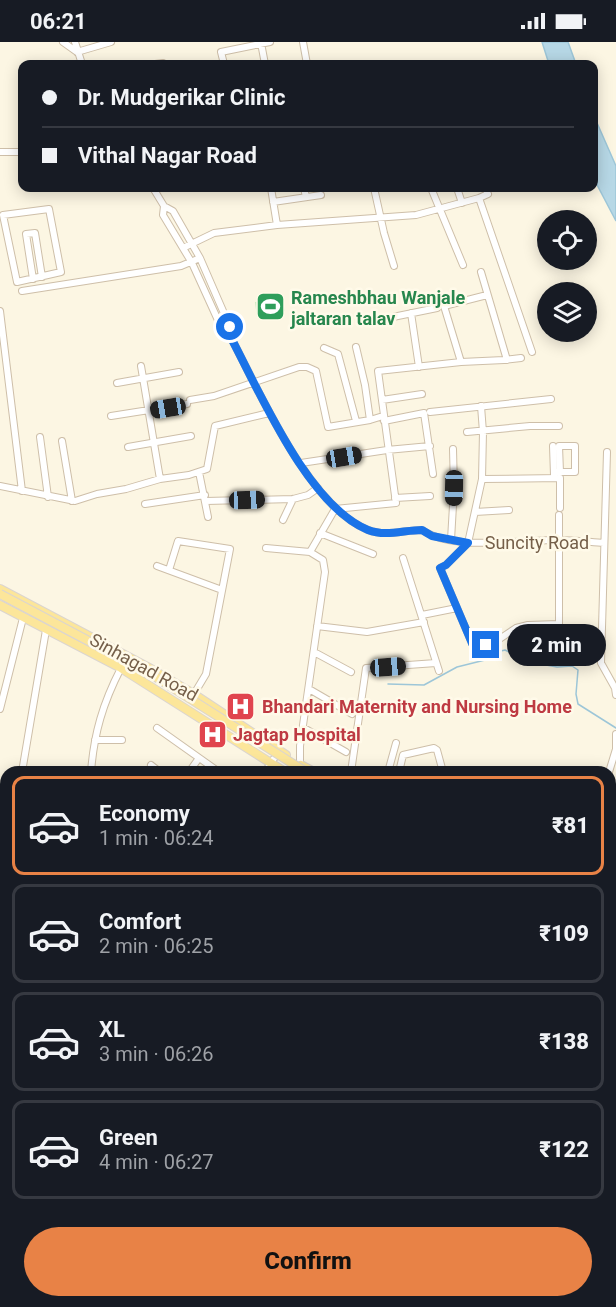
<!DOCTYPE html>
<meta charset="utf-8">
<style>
:root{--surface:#171b24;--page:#20242c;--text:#f1f3f6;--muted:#9ea1a6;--line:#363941;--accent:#e88246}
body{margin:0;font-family:Roboto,sans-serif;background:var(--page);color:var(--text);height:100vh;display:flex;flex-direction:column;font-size:22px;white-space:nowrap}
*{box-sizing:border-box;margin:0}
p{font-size:20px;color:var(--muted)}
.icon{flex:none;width:33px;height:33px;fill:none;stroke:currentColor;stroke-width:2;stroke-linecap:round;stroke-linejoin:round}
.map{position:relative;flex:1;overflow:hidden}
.panel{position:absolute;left:0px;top:724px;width:616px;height:542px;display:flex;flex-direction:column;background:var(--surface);border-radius:18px 18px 0 0;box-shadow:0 3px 15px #0003}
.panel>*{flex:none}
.hud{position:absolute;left:18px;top:18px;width:580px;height:132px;border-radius:12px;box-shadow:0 3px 15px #0003;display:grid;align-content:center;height:132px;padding:0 24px;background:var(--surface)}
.controls{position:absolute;left:537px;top:168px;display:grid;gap:12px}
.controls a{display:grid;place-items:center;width:60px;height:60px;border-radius:50%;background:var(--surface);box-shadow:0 3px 15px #0003;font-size:30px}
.end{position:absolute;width:27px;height:27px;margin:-14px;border:8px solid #1a73e8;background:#fff;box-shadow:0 0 0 3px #fff}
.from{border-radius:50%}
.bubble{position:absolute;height:42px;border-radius:21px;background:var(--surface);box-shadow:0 3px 15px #0003;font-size:20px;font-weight:800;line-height:42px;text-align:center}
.car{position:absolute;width:18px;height:36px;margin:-18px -9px;border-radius:8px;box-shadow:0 0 4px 2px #0007;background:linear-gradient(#222 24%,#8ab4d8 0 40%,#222 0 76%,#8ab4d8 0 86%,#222 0)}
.hud b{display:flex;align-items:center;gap:21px;height:57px;font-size:22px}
.hud b+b{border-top:2px solid var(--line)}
.hud i{width:15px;height:15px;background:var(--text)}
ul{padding:10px 0 0;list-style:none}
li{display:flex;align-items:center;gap:18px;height:99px;margin:0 12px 9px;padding:0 12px;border:3px solid var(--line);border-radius:12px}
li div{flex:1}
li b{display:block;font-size:22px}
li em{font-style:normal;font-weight:800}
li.active{border-color:var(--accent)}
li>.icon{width:54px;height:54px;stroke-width:1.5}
.button{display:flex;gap:12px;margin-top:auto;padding:12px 24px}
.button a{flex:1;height:69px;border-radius:36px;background:var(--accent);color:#111;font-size:24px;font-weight:800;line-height:69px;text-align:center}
.status{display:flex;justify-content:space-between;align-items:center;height:42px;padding:0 30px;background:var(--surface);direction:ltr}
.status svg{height:16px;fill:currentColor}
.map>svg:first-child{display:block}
.green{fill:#cceac1}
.water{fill:#b7d8e6;stroke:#9dc6d8;stroke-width:1.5}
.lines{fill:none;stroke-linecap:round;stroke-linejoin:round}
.stream{stroke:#9dc6d8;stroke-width:1.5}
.canal{stroke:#b7d8e6;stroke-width:6}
.minor-casing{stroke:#cebfa9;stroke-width:8}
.major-casing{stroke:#dbd5d0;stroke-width:10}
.minor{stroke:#fff;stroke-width:6}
.major{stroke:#fce69a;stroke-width:8}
.major-bridge-casing{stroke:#dbd5d0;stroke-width:10;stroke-linecap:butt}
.major-bridge{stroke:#fce69a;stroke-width:8}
.route{stroke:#1a73e8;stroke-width:8}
.labels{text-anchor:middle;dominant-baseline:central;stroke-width:5;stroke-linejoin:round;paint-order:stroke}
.leisure-label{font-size:18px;font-weight:bold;fill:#27864d;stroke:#fffae9;text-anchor:start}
.street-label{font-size:18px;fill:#755f49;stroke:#fffae9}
.health-label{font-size:18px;font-weight:bold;fill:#be3a42;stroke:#fffae9;text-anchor:start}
</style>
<div class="status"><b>06:21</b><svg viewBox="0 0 49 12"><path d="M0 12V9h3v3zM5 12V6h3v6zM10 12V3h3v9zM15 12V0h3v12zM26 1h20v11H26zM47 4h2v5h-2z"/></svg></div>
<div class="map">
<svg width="616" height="1265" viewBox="0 0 616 1265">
<rect width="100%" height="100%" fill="#fcf6e3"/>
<!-- green -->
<path class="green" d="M282,255L285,269L257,275L255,260Z
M0,854L6,884V958L2,959L0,946Z"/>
<!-- water -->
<path class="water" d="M542,0H568L576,22H549Z
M594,74L616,124V179L594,137Z"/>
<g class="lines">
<!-- stream -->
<path class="stream" d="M388,642L424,643L457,625L485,618L497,610L505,608L519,615L539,618L546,623L557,625L572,624L578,628L576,652L578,662L616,686"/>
<!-- canal -->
<path class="canal" d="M0,1178L6,1185
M86,1260L92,1265"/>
<defs>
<path id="minor" d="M63,0L77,10
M75,0L82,22
M303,0L307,22
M261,1L265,22
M77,10L111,0
M155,22L163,21
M224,22L221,10L270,0
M0,110H22
M153,146L164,164L173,169L200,216L230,285L229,292
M271,146L277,183
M304,146L306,155
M374,146L384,191L394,224
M431,146L463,223
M457,146L462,161
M479,156L532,310
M273,160L321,153
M164,164L163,173L192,221L222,287L229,292C259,348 308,464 368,488C386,495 404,488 422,488C452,509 522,498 558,498C574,498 589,500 604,501
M49,167L61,230L17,240L3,173Z
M183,206L214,191L277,183L416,173L479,156L488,152L485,146
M481,230L507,318
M33,237L26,192L35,191L42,235
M22,249L181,224L200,216
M0,269L22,449
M411,271L419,325
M388,276L437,266
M356,305L365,343L370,378L383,374
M324,306L338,312L356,379
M461,320L444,264L487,253
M141,324L160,437
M117,341L179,330
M190,358L214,354L299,325H307L316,329L328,385L370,378
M382,358L422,352
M430,370L551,357
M111,374L187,362
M384,379L424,371L433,432
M467,390L530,384H559
M40,395L48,455
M62,399L72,459
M553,404L554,433
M128,405L191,394
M607,410L601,621L615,646L616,653
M301,421L387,408L430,404
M199,430L208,475
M554,430H575V404H559L560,430
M482,437L560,436V466
M0,444L75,459L97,452L126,447L160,437L189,433L207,427L215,384L269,371
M395,456L430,454
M206,459L293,457L308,453L318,446
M145,462L205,453
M335,467L396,461L378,329L461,320L504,318L521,316
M475,470L509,468
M283,478L293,457
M320,491L373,512
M451,498L454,446L453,407
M468,501L446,523L440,526L474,606L498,598L516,586L528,583L559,582V473
M468,501L482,437L483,390L481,364
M266,506L310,510
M403,516L439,629
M157,524L222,548
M169,528L178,499L230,507L206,632L194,652
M422,573L457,566
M317,584L367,590L424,580
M314,610L351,630
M309,647L352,672
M0,667L23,576
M157,686L219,730
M304,686L346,710
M616,692V707
M95,698H122
M151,723L160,730
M22,730L46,588
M91,730C94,691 103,661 121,626
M189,730L199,716
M265,730L279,709
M294,730L300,722V704L325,530L323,518L310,510L335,467
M351,730L366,626L436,621
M388,730L396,701
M399,730L403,713L434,706L437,708L443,730
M609,730L616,707
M610,767V773
M0,825L6,838
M610,966L616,955
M610,1104L616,1105
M610,1156L616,1157
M610,1200L616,1201
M0,1223L6,1228
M610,1232L616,1233
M0,1234L6,1230
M40,1260L45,1265
M182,1260L188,1265
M368,1260L377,1264
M389,1260L400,1265
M12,1265L16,1260
M274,1265L276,1260
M350,1265L353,1260"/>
<path id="major" d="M0,547L151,627L192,651L286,713
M0,563L121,626L285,730
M301,723L314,730
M610,980L616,986
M610,992L616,998"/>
</defs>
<!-- minor casing -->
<use href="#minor" class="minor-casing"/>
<!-- major casing -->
<use href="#major" class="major-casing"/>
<!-- minor -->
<use href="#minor" class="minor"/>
<!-- major -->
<use href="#major" class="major"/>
<defs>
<path id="major-bridge" d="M0,552L151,632L306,730"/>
</defs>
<!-- major-bridge casing -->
<use href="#major-bridge" class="major-bridge-casing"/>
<!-- major-bridge -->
<use href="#major-bridge" class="major-bridge"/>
</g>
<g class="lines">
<!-- route -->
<path class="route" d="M230,285L229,292C259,348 307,463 368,488C386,495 404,488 422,488L432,494L468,501L446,523L440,526L474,606L486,603"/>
</g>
<!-- icons -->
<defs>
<symbol id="stadium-square" viewBox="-11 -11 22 22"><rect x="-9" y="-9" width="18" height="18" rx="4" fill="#2e9e5b" stroke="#fffae9"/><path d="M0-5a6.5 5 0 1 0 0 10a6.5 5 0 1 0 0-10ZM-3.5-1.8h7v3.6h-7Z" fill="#fff"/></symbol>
<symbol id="hospital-square" viewBox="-11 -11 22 22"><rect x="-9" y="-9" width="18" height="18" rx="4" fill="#e0444e" stroke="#fffae9"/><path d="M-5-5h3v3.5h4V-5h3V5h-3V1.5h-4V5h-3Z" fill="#fff"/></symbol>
</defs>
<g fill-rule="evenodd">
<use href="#stadium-square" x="254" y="248" width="33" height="33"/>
<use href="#hospital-square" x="224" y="648" width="33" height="33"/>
<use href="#hospital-square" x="196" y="676" width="33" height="33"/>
</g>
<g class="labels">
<!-- leisure labels -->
<g class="leisure-label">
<text x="291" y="255">Rameshbhau Wanjale<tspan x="291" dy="21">jaltaran talav</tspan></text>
</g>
<!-- street labels -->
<g class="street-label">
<text x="537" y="500">Suncity Road</text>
<text transform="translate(144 625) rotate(29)">Sinhagad Road</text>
</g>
<!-- health labels -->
<g class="health-label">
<text x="262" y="664">Bhandari Maternity and Nursing Home</text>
<text x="233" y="692">Jagtap Hospital</text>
</g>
</g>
</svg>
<div class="controls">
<a><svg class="icon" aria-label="locate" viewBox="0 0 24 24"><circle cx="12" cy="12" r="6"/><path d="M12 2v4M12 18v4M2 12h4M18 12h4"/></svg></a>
<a><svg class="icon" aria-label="layers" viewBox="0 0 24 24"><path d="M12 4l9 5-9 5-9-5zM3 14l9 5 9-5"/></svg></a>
</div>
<i class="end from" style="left:230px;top:285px"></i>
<i class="end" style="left:486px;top:603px"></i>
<div class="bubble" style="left:507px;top:582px;width:99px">2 min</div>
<i class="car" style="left:168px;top:366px;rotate:261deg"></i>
<i class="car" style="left:344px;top:415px;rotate:81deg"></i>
<i class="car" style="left:454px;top:446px;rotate:181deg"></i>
<i class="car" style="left:247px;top:458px;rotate:88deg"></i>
<i class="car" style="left:388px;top:625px;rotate:86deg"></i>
<div class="hud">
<b><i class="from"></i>Dr. Mudgerikar Clinic</b>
<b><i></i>Vithal Nagar Road</b>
</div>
<section class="panel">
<ul>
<li class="active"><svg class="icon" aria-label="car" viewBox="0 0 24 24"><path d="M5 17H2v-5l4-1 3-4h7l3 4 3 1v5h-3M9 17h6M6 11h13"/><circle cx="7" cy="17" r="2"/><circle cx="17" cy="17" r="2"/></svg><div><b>Economy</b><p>1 min · 06:24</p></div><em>₹81</em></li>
<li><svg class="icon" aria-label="car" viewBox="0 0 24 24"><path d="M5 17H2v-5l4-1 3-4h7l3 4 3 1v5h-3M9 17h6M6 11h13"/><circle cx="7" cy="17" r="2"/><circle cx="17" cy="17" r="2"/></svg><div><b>Comfort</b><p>2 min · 06:25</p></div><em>₹109</em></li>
<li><svg class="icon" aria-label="car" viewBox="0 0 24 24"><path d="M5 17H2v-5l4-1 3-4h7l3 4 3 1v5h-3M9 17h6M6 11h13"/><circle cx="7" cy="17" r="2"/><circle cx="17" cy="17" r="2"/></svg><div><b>XL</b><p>3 min · 06:26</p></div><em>₹138</em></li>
<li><svg class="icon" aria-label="car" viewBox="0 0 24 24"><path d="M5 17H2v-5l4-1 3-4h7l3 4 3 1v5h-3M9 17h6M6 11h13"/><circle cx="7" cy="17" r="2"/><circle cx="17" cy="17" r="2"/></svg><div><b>Green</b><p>4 min · 06:27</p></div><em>₹122</em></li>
</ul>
<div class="button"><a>Confirm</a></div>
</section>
</div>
